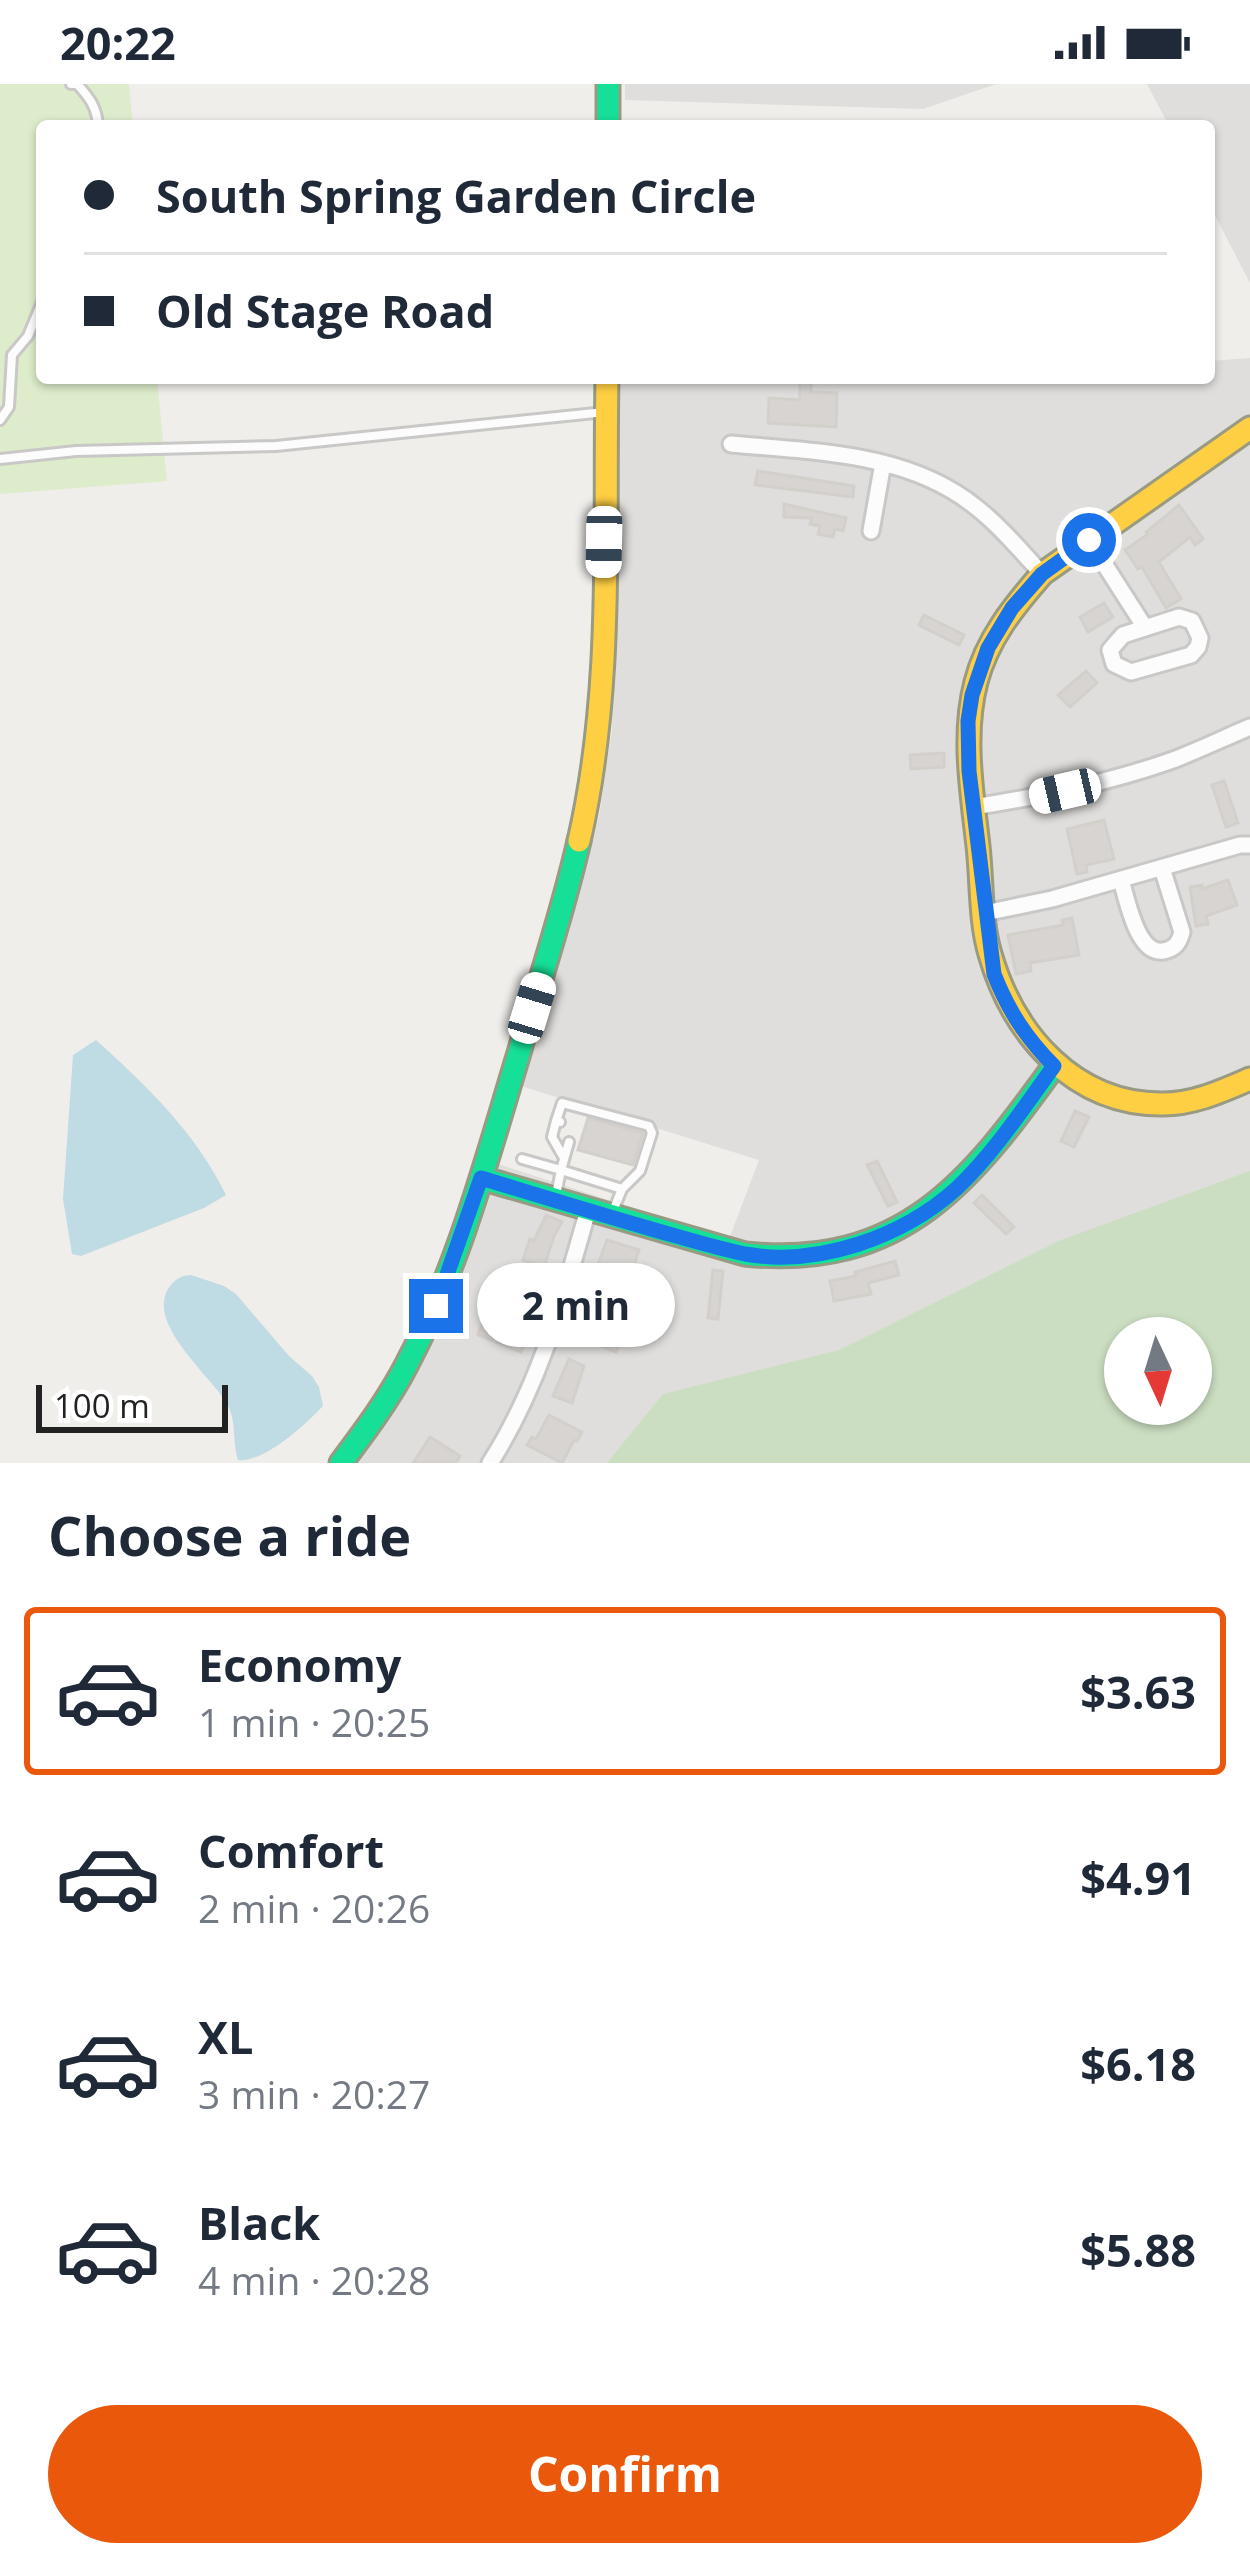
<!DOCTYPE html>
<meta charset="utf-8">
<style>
:root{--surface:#fff;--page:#f2f2f3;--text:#1f2937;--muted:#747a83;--line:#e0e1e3;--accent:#ea580c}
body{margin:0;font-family:"Open Sans",sans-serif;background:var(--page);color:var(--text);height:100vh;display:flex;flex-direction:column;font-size:45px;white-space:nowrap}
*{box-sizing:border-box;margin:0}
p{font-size:39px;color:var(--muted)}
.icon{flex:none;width:66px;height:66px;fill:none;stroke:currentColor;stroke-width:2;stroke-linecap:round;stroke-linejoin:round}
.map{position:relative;height:1379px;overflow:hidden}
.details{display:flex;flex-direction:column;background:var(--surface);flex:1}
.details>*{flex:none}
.top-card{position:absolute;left:36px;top:36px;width:1179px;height:264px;border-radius:12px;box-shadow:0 3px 9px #0004;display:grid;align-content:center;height:264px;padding:0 48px;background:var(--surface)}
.needle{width:78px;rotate:176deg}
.controls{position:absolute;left:1104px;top:1233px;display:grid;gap:24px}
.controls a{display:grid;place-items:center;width:108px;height:108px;border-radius:50%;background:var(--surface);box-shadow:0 3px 9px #0004;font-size:60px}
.scale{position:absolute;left:36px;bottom:30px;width:192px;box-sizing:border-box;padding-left:12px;border:6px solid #222;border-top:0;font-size:33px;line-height:42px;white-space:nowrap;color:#222;-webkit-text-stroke:9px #fff;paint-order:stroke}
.end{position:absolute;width:54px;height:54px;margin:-27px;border:15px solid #1a73e8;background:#fff;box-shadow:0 0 0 6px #fff}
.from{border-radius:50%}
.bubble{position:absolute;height:84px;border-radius:42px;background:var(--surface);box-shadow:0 3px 9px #0004;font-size:39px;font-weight:700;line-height:84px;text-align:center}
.car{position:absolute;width:36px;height:72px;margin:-36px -18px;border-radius:15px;box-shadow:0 0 9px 3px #0007;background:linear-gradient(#fff 24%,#345 0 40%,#fff 0 76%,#345 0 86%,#fff 0)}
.top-card b{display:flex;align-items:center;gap:42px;height:114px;font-size:45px}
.top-card b+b{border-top:3px solid var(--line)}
.top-card i{width:30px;height:30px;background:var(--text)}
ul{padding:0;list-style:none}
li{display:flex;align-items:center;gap:36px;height:168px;margin:0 24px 18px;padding:0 24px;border:6px solid transparent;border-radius:12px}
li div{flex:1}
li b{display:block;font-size:45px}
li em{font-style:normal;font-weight:700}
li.current{border-color:var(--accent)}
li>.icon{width:108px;height:108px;stroke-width:1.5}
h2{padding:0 48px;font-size:54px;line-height:144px}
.primary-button{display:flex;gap:24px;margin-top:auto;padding:24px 48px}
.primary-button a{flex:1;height:138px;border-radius:72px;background:var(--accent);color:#fff;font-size:48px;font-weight:700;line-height:138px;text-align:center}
.status{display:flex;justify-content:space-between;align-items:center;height:84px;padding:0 60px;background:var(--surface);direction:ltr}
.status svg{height:33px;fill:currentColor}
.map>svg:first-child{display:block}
.residential{fill:#dfdedc}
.grass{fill:#ddeccb}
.forest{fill:#cbdec1;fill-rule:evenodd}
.water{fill:#bfdbe3}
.building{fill:#d7d4d2;stroke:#d3d0cc;stroke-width:3}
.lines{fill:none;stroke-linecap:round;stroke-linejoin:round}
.lane-casing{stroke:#c9c8c7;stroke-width:14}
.street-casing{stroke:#c9c8c7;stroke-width:21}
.fast-casing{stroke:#999a82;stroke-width:27}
.slow-casing{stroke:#999a82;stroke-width:27}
.lane{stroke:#fdfcfc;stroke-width:8}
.street{stroke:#fdfcfc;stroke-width:15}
.fast{stroke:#16e098;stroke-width:21}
.slow{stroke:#ffcf43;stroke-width:21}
.route{stroke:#1a73e8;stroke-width:15}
</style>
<div class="status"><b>20:22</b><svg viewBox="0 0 49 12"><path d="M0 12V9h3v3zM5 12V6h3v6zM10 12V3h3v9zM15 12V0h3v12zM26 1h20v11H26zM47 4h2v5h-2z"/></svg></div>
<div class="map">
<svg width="1250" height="1379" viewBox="0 0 1250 1379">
<rect width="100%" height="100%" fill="#f0eeeb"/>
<!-- residential -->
<path class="residential" d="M625,0H996L923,25L625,16Z
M1147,0H1250V199L1209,120V42H1169Z
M1250,274V1104L625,1379H355L376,1351L425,1270L461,1193L498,1080L729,1155L759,1076L521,1002L568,850L599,733L612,646L616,294H1209V277Z"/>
<!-- grass -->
<path class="grass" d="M0,0H129L133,42H42V294H157L167,397L0,410Z"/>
<!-- forest -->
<path class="forest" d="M1250,1087V1379H607L663,1310L839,1266L1061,1156ZM1125,1254H1191V1320H1125Z"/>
<!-- water -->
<path class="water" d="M96,956C146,1001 197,1050 226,1111L204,1124L81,1172L72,1170L63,1115L73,971Z
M191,1191L224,1202L236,1210L289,1272L312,1292L319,1303L323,1322C305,1341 264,1379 238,1376C232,1357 237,1337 227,1320C210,1291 147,1241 168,1205C174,1196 179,1192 191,1191Z"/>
<!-- building -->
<path class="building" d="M800,297L811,298V308L837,309L836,343L768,339L769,314L800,316Z
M758,387L854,402L853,413L755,401Z
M784,420L846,434L843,447L835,445L833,453L818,450L820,442L810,440L812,434L784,433Z
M1179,421L1203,455L1195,461L1190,453L1159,478L1181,515L1166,524L1142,483L1138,485L1125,466L1148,450L1146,448Z
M1104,519L1113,533L1088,548L1080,533Z
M924,531L964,551L959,561L919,541Z
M1086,587L1097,599L1070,623L1058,611Z
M944,669V683L911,685L910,671Z
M1224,697L1238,739L1226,743L1212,701Z
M1104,736L1114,775L1086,781L1087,788L1077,790L1067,745Z
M1228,796L1237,821L1206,832L1208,840L1196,842L1190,803L1202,801V805Z
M1072,834L1079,871L1030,879L1031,887L1016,890L1008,851L1063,841L1062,836Z
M1075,1027L1089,1033L1074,1063L1061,1057Z
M588,1034L643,1049L633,1081L578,1066Z
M877,1077L897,1118L888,1122L867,1081Z
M982,1111L1014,1143L1006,1150L974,1119Z
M546,1131L562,1138L554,1152L544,1183L523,1176L530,1155L534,1157Z
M607,1156L639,1166L627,1203L594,1191Z
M895,1177L899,1191L868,1199L871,1210L834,1217L830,1197L856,1192L855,1188Z
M713,1186L723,1187L718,1235L708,1234Z
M593,1215L630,1229L624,1243L645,1242L646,1254L621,1256L616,1268L578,1253L582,1243L600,1251L608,1231L590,1224Z
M482,1240L525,1258L521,1268L478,1251Z
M569,1275L584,1282L572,1319L553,1312Z
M549,1331L582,1348L577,1357L574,1356L562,1379L527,1361L532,1353L536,1355Z
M430,1353L460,1372L456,1379H413Z"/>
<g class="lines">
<defs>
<path id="lane" d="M71,0H77C89,13 97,23 98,42
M0,336L9,323L12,271L28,252L42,218
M0,375L76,367L276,362L605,328
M556,1037L562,1019L649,1042L652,1049L640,1087L622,1105
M560,1038L556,1037L552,1053L564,1074
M522,1075L561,1086L569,1058
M555,1116L561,1086L622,1105L611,1132"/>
<path id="street" d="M731,360C815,368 909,368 977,424C1001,443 1021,467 1042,490
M871,447L883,379
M1089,456L1144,542
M1179,533L1192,537L1200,554L1198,563L1191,571L1131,588L1114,580L1110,566L1123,551Z
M974,723C1042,712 1108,699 1173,676C1199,666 1224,654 1250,643
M1121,796C1127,815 1137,871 1163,867C1175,865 1179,859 1182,848L1162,784
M985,829L1052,815L1240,761H1250
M490,1379C540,1301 563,1214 588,1126"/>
<path id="fast" d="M608,0V42
M481,1094L745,1170C903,1186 971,1097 1054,982
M341,1379C365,1347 389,1315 407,1280C459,1182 487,1074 519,969C539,898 563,828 579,757"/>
<path id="slow" d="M1250,344L1042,490C1014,522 987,555 976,598C962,651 972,708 978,762C982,797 980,837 990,870C1013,950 1074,1021 1163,1020C1194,1020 1222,1007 1250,995
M579,757C614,606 604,447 607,294"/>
</defs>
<!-- lane casing -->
<use href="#lane" class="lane-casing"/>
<!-- street casing -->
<use href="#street" class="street-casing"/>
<!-- fast casing -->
<use href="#fast" class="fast-casing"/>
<!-- slow casing -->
<use href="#slow" class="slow-casing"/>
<!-- lane -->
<use href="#lane" class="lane"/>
<!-- street -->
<use href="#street" class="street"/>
<!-- fast -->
<use href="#fast" class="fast"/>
<!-- slow -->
<use href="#slow" class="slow"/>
</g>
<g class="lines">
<!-- route -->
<path class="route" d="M436,1222L481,1094C537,1111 592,1128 648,1144C680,1153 712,1163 745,1170C818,1183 903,1153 957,1104C994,1069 1024,1023 1054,982C1026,954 1008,926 994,890L969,687L968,637L972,611L988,564L1012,524L1042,490L1089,456"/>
</g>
</svg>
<div class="controls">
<a><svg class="needle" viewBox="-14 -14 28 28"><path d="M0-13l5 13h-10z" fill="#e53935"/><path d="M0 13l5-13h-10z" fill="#747a83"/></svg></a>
</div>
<div class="scale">100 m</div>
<i class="end from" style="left:1089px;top:456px"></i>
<i class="end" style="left:436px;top:1222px"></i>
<div class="bubble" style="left:477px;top:1179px;width:198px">2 min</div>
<i class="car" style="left:604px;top:458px;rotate:181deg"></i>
<i class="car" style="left:1065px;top:707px;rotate:257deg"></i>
<i class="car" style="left:532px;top:924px;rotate:17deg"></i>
<div class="top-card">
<b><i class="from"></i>South Spring Garden Circle</b>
<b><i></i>Old Stage Road</b>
</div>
</div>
<section class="details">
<h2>Choose a ride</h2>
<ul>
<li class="current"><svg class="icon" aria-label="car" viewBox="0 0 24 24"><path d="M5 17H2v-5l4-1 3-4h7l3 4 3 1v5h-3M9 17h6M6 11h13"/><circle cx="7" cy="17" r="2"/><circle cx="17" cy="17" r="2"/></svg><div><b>Economy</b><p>1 min · 20:25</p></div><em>$3.63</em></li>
<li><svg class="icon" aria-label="car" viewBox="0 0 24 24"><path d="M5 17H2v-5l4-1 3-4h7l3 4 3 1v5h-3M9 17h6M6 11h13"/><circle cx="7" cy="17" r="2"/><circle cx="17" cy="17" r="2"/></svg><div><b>Comfort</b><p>2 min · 20:26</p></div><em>$4.91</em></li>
<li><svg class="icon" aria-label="car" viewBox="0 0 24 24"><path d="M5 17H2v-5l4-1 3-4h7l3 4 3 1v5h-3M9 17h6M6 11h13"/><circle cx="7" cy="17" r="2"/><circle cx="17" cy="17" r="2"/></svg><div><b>XL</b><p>3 min · 20:27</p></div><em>$6.18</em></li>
<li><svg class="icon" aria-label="car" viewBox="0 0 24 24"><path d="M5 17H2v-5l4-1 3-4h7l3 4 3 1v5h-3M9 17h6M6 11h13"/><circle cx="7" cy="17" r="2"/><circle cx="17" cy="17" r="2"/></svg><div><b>Black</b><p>4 min · 20:28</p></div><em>$5.88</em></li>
</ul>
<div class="primary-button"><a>Confirm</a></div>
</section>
